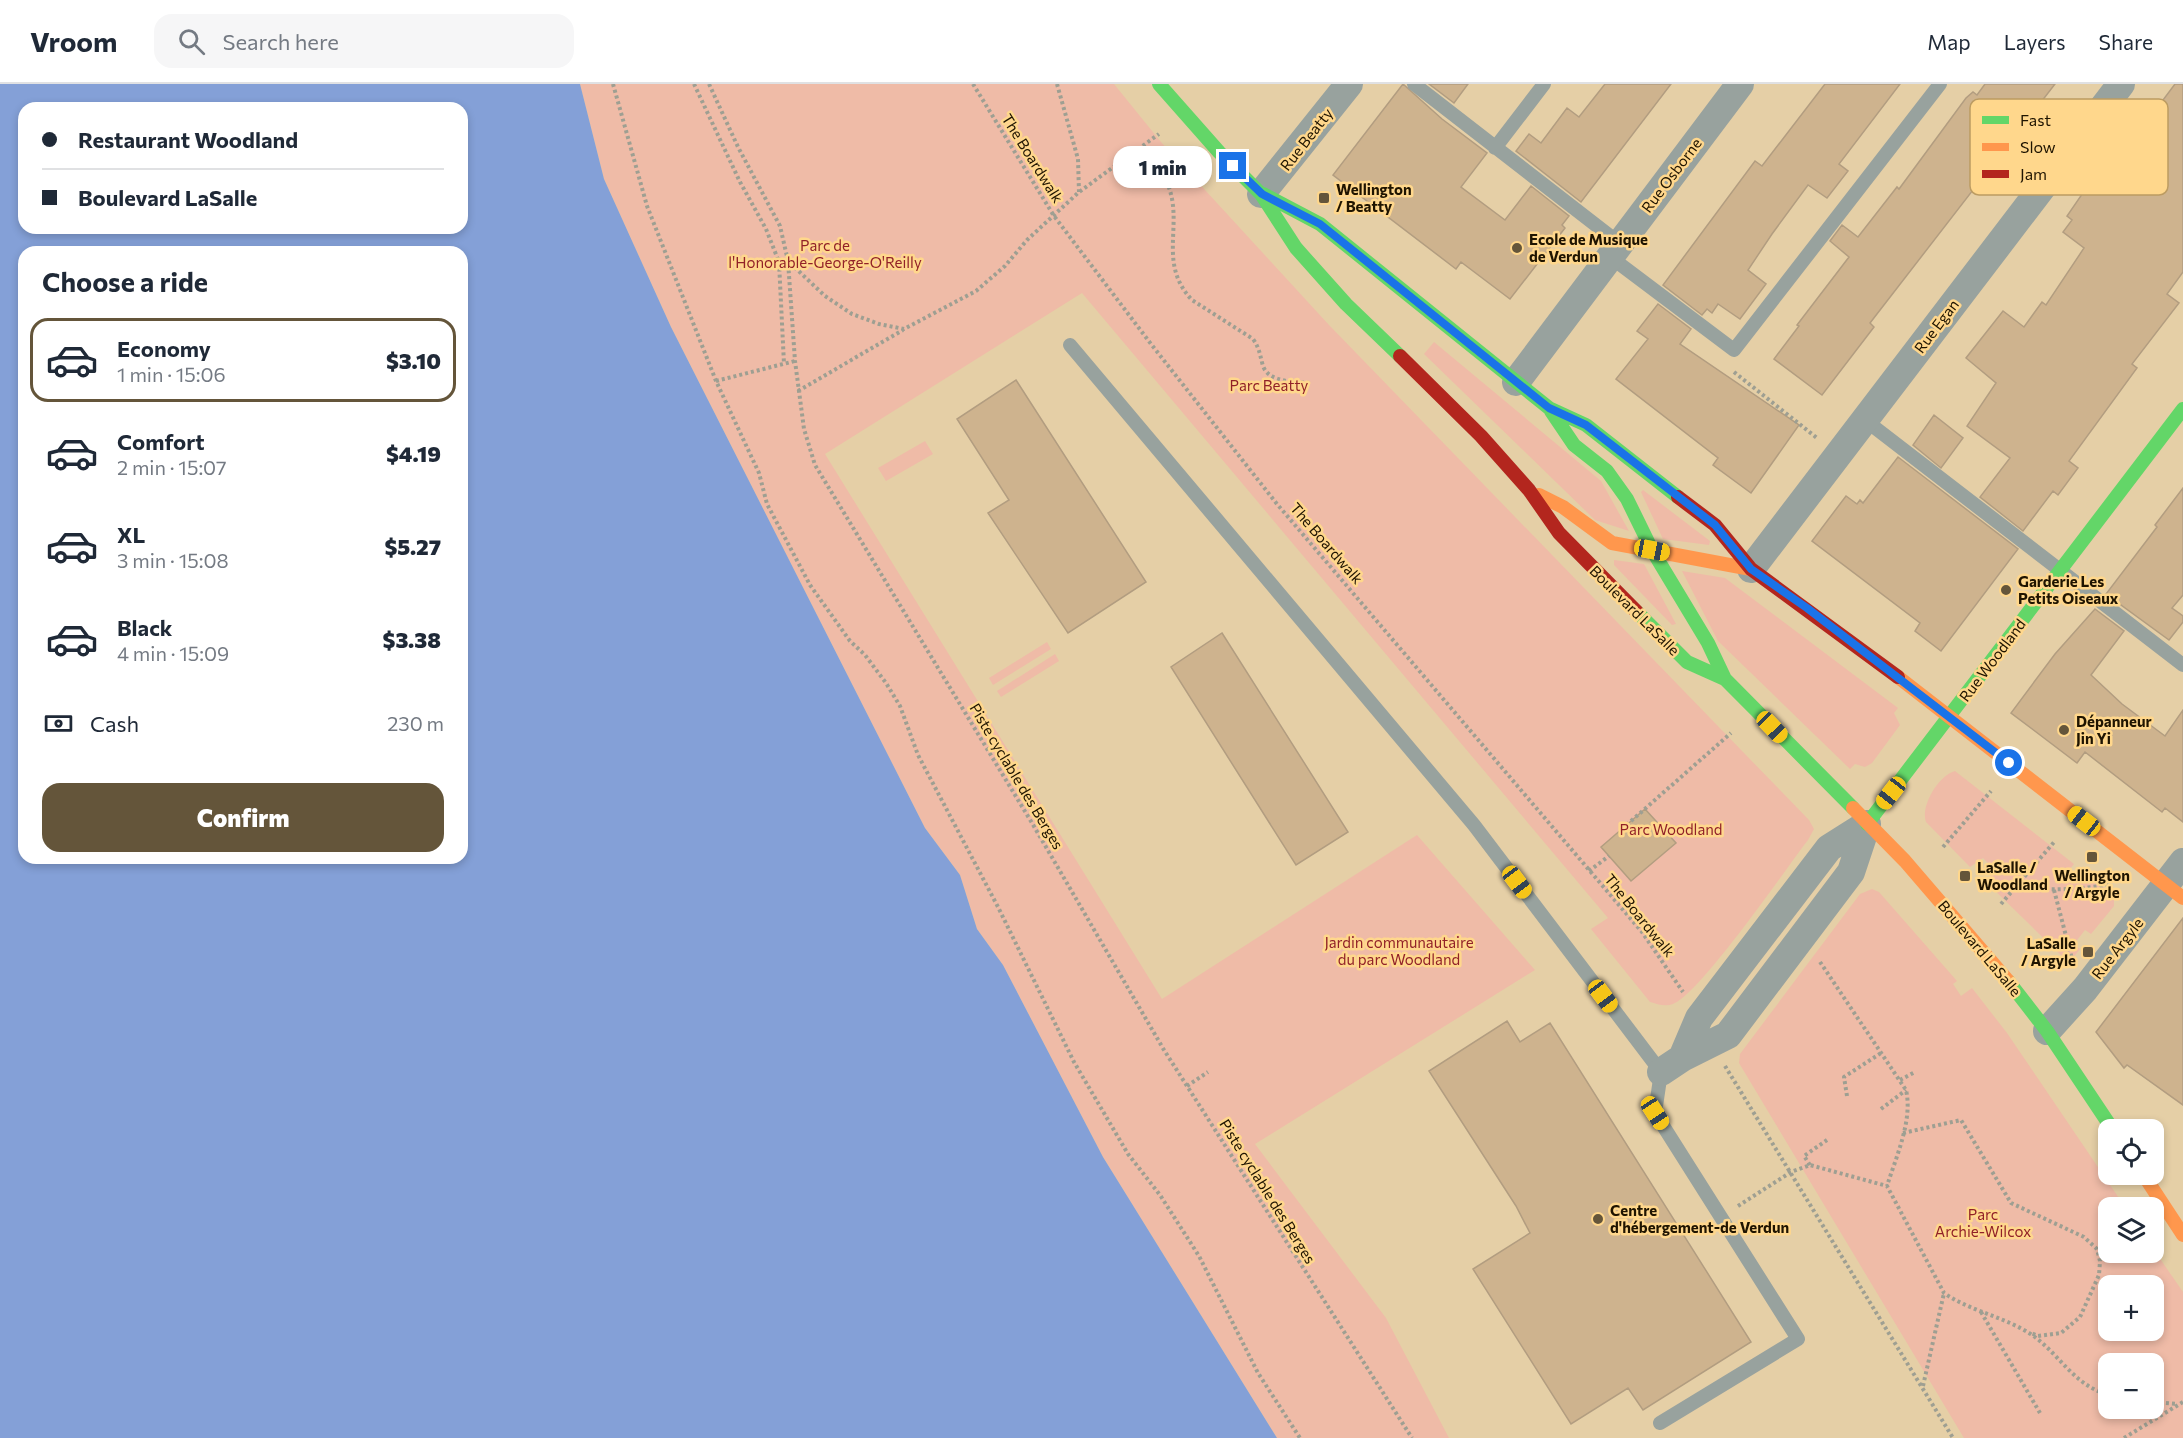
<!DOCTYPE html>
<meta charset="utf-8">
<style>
:root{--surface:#fff;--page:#f6f6f7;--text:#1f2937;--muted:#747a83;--line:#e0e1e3;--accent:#64553a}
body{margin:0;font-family:Commissioner,sans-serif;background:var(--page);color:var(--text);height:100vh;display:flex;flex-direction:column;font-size:22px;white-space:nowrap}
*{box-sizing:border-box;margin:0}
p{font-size:20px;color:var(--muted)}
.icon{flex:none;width:33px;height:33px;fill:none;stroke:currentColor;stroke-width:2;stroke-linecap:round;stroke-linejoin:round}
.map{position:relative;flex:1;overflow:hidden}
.panel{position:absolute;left:18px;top:162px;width:450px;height:618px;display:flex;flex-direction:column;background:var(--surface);border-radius:18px;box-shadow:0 3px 9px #0003}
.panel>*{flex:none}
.top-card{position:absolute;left:18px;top:18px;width:450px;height:132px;border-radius:18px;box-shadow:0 3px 9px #0003;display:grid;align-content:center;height:132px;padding:0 24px;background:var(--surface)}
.fabs{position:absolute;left:2098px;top:1035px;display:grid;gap:12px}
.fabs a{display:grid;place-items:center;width:66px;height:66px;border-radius:12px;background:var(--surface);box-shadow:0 3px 9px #0003;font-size:30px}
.end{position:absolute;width:27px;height:27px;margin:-14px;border:8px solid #1a73e8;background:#fff;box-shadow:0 0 0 3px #fff}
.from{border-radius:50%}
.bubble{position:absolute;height:42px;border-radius:18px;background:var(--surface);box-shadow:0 3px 9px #0003;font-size:20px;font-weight:800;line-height:42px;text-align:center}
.car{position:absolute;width:18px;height:36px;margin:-18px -9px;border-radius:8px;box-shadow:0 0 4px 2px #0007;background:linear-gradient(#f5c518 24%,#345 0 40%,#f5c518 0 76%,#345 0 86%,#f5c518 0)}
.top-card b{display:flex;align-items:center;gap:21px;height:57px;font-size:22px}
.top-card b+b{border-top:2px solid var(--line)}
.top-card i{width:15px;height:15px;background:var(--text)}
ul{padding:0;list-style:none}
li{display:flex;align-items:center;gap:18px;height:84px;margin:0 12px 9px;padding:0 12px;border:3px solid transparent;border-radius:18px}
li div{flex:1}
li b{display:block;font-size:22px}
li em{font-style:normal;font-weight:800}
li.on{border-color:var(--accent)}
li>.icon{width:54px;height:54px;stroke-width:1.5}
h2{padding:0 24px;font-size:27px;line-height:72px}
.pay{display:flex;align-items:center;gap:15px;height:66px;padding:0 24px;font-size:22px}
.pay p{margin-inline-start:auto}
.button{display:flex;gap:12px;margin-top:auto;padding:12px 24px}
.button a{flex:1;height:69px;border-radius:18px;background:var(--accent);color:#fff;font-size:24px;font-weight:800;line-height:69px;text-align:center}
header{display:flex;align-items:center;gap:36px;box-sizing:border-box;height:84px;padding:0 30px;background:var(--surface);border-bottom:2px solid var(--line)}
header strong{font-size:28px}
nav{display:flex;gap:33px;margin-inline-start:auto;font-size:21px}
.search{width:420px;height:54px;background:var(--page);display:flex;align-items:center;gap:15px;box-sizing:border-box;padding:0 21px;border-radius:18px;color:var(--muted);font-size:22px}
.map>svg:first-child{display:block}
.green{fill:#efbba7;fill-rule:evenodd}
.water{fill:#84a0d7;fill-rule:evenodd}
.building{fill:#ceb38e;stroke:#b29d80;stroke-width:1.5}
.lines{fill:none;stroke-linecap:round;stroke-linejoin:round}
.path{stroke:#9e9f92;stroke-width:4;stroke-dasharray:3 3;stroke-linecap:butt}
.lane{stroke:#98a29e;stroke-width:14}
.street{stroke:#98a29e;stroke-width:28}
.fast{stroke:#63d668;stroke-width:14}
.slow{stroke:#ff974d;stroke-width:14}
.jam{stroke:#b3261e;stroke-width:14}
.route{stroke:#1a73e8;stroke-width:8}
.poi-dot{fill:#64553a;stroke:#ffd78c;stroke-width:2}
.labels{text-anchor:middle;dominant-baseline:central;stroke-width:5;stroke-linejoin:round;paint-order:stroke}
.street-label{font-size:15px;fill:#1f1400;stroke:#ffd78c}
.poi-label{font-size:15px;font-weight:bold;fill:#1f1400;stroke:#ffd78c;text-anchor:start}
.park-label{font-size:15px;fill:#912128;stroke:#ffd78c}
.key{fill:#ffd78c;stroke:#bc9c62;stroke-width:1.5}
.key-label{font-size:16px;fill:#1f1400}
</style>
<header>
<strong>Vroom</strong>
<div class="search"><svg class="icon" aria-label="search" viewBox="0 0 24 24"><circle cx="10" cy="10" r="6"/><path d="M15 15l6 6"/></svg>Search here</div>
<nav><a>Map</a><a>Layers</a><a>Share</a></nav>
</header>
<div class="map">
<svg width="2183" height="1354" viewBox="0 0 2183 1354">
<rect width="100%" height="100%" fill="#e5cfa6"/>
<!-- green -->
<path class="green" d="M580,0H1114L1161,58L1329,241L1809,736L1814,745L1808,756C1785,786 1700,910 1673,920C1665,923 1657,920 1650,918L1591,845L1608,834L1082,209L825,370L1162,915L1417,751L1535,886L1255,1060L1386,1234L1449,1354H1277L1103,1073L1003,881L977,845L960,791L925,744L671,243L604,95Z
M1434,258L1601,397L1629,447L1595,436L1424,270Z
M925,357L933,370L886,397L878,384Z
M1643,406L1710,457L1709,461L1663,455L1641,408Z
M1614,476L1644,480L1676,540L1672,541L1614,481Z
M1682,487L1725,494L1898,624L1894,629L1900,641L1872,679L1865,683L1855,680L1850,685L1718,557Z
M1047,558L1051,565L993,601L989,594Z
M1055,570L1059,577L1001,613L997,607Z
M1955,687L2074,780L2069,786L2081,795L2086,789L2114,811V822L2091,850L2085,846L2074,860L2080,865L2069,879L1987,799L1992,794L1988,789L1993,784L1983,774L1970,783L1926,738C1920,722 1939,691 1955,687Z
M1872,805L1879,808L1957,897L1953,900L1961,912L1972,904L2007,949L2125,1123L2109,1124V1168H2154V1166L2183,1208V1354H1964L1739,979L1740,970L1860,810ZM2109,1202H2154V1246H2109ZM2109,1280H2154V1324H2109Z"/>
<!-- water -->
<path class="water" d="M0,0H580L604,95L671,243L925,744L960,791L977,845L1003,881L1103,1073L1277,1354H0ZM24,24H462V144H24ZM24,168H462V774H24Z"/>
<!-- building -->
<path class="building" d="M1403,0L1442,35L1487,69L1461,103L1505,136L1531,102L1569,132L1562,141L1565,144L1510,215L1461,178L1456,185L1333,91Z
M1429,0H1468L1454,19Z
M1605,0H1671L1581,118L1516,67L1529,50L1541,59L1567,24L1579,33Z
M1825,0H1900L1839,80L1848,87L1827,114L1808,101L1772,150L1748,186L1766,200L1740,235L1718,220L1712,229L1707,225L1702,231L1663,201L1755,77L1762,82Z
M1985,0H2055L1870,239L1874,243L1822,311L1774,275L1799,242L1797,241L1849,173L1830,157L1842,141L1858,153L1897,103L1899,105L1966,14L1973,8L1977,11Z
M2175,0H2183V188L2167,210L2179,219L2132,280L2137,284L2069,377L2078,384L2058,411L2053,407L2023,447L1980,413L2010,374L1967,342L1996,299L1966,274L2003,227L2024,243L2042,218L2046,221L2084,164L2063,148L2072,136L2067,132L2111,68L2123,76L2155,35L2151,32Z
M1658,220L1691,245L1680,260L1799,341L1751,409L1713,381L1718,374L1616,295L1648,255L1637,247Z
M1016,296L1146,498L1068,549L988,429L1009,416L957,335Z
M1934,331L1963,354L1941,384L1913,361Z
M1898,373L2018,465L1941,567L1915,547L1920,539L1812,457L1846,412L1857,420L1860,416L1863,419Z
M2183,404V511L2172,524L2183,532V538L2169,556L2106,510L2157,443L2155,441Z
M2095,525L2124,547L2091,591L2122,620L2165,652L2183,626V738L2165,724L2162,728L2085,668L2077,679L2011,629L2055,570Z
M1222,549L1348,748L1296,781L1171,583Z
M1645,725L1676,759L1631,797L1601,763Z
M2183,834V1021L2127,981L2124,984L2096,948Z
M1507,937L1520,958L1550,939L1751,1258L1643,1326L1628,1304L1571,1340L1473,1185L1530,1149L1516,1122L1429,987Z"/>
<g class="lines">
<!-- path -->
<path class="path" d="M613,0L647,122L716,297L759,389L767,420L810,501L850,557L865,571L886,599L900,622L918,671L998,823L1074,978L1128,1070L1160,1111L1199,1172L1258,1289L1300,1354
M694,0L740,98L766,145L779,178L784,280
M709,0L738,63L780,142L788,177L795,277L804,345L815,381L1032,739L1164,966L1412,1354
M973,0L1054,132L1151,260L1277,420L1642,848L1683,908
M1057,0L1078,75L1079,108
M1139,65C1149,76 1162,86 1168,101C1184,141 1157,179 1192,216L1253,255C1260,265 1260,272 1263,282C1269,299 1297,298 1311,299
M779,178L788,177L825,212L852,230L879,240L904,245L976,207L1005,182L1027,156L1079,108L1159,50
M1734,288L1817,354
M716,297L795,277
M798,307L903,246
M1622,745L1731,649
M1943,763L1991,707
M1589,787L1609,772
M1980,799C2024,805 2066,809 2110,800
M2054,806L2072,875
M2001,820L2055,757
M1820,878L1906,1006C1913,1036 1896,1073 1887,1102
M1725,982L1953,1354
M1900,996L1915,988
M1187,1002L1208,988
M1847,1012L1844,993L1881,969
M1881,1025L1906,1006
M1903,1049L1961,1036L2011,1119L2084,1153L2097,1165L2100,1177L2099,1191L2080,1233L2061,1249L2038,1252L2031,1249
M1810,1081L1804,1072L1827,1056
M1738,1122L1791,1088L1810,1081L1887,1102L1944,1209C1970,1227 2002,1232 2029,1249C2059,1268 2072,1301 2109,1311
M1981,1228L2040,1329
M1923,1302L1944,1209
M2154,1318L2177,1320
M2124,1354L2183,1318"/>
<!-- lane -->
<path class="lane" d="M1414,0L1619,159
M1495,64L1544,0
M1609,172L1734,266L1940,0
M1070,261L1474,741L1661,988L1655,1029L1798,1255L1660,1339
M1865,336L2183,581"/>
<!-- street -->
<path class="street" d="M1261,110L1349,0
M1516,298L1740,0
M1751,485L2121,0
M2047,947L2085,905L2183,778
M1682,974L1699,934L1829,764L1867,740
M1661,988L1682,974L1728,951L1851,788L1867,740"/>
<!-- fast -->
<path class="fast" d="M1159,0L1219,68L1261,110L1296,164L1346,220L1400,272
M1263,110L1320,140L1549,324L1586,341L1678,413
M1551,327L1574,361L1607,387L1627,415L1652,466L1708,559L1725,595
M1637,528L1687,578L1725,595L1853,724
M1867,740L2183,325
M2009,898L2047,947L2113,1046"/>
<!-- slow -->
<path class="slow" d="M1539,411L1563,423L1612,459L1751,485
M1898,593L2183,814
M1853,724L1905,777L2009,898
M2143,1090L2183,1151"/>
<!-- jam -->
<path class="jam" d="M1400,272L1481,352L1529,406L1559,449L1637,528
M1678,413L1715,441L1751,485L1898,593"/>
</g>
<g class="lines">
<!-- route -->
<path class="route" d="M1233,82L1262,110L1320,140L1549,324L1586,341L1715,441L1751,485L1807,524L2009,679"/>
</g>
<!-- markers -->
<g class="poi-dot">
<rect x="1318" y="108" width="12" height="12" rx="3"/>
<circle cx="1517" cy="164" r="6"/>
<circle cx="2006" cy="506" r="6"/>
<circle cx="2064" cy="646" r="6"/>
<rect x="2086" y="767" width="12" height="12" rx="3"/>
<rect x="1959" y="786" width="12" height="12" rx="3"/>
<rect x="2082" y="862" width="12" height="12" rx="3"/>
<circle cx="1598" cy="1135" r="6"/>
</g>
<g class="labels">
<!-- street labels -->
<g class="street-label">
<text transform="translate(1306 55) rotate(-52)">Rue Beatty</text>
<text transform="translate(1033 74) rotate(58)">The Boardwalk</text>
<text transform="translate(1671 91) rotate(-53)">Rue Osborne</text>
<text transform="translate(1936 242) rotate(-53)">Rue Egan</text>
<text transform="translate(1327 459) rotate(49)">The Boardwalk</text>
<text transform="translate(1635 526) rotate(45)">Boulevard LaSalle</text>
<text transform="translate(1992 576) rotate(-53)">Rue Woodland</text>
<text transform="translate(1017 692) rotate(59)">Piste cyclable des Berges</text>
<text transform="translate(1640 831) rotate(51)">The Boardwalk</text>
<text transform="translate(1980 864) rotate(50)">Boulevard LaSalle</text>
<text transform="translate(2117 864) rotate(-52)">Rue Argyle</text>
<text transform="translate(1268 1107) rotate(58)">Piste cyclable des Berges</text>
</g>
<!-- poi labels -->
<g class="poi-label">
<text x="1336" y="105">Wellington<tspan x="1336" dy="17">/ Beatty</tspan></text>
<text x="1529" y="155">Ecole de Musique<tspan x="1529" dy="17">de Verdun</tspan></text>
<text x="2018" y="497">Garderie Les<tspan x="2018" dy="17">Petits Oiseaux</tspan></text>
<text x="2076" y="637">Dépanneur<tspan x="2076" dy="17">Jin Yi</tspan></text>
<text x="1977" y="783">LaSalle /<tspan x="1977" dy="17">Woodland</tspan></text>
<text x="2092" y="791" text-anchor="middle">Wellington<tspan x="2092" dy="17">/ Argyle</tspan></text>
<text x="2076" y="859" text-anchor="end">LaSalle<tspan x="2076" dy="17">/ Argyle</tspan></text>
<text x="1610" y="1126">Centre<tspan x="1610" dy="17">d'hébergement-de Verdun</tspan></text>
</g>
<!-- park labels -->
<g class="park-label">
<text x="825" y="161">Parc de<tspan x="825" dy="17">l'Honorable-George-O'Reilly</tspan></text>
<text x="1269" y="301">Parc Beatty</text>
<text x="1671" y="745">Parc Woodland</text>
<text x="1399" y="858">Jardin communautaire<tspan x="1399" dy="17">du parc Woodland</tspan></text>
<text x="1983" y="1130">Parc<tspan x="1983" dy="17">Archie-Wilcox</tspan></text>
</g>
</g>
<!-- legend -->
<rect x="1970" y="15" width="198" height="96" rx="9" class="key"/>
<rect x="1982" y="32" width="27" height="8" fill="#63d668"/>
<rect x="1982" y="59" width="27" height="8" fill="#ff974d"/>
<rect x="1982" y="86" width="27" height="8" fill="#b3261e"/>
<g class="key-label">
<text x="2020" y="42">Fast</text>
<text x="2020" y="69">Slow</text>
<text x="2020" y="96">Jam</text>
</g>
</svg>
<div class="fabs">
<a><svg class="icon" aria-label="locate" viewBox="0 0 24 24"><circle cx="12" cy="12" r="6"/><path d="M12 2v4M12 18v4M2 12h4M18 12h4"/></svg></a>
<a><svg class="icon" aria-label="layers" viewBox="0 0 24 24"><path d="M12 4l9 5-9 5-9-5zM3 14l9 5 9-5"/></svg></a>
<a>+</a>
<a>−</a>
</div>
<i class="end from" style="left:2009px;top:679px"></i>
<i class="end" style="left:1233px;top:82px"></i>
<div class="bubble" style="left:1113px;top:62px;width:99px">1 min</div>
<i class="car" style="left:1652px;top:466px;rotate:101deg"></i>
<i class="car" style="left:1772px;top:643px;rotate:136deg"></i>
<i class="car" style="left:1891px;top:709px;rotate:218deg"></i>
<i class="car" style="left:2084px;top:737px;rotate:308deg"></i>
<i class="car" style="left:1517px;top:798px;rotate:143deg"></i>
<i class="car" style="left:1603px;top:912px;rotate:143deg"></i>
<i class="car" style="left:1655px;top:1029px;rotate:147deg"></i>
<div class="top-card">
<b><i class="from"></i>Restaurant Woodland</b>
<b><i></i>Boulevard LaSalle</b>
</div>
<section class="panel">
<h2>Choose a ride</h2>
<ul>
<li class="on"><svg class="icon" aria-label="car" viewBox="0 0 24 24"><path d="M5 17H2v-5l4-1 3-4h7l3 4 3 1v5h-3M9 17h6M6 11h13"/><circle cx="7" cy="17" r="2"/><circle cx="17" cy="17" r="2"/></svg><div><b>Economy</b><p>1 min · 15:06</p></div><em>$3.10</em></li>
<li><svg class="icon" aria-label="car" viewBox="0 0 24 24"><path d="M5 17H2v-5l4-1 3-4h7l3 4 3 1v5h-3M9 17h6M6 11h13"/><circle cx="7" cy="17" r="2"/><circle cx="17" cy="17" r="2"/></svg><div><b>Comfort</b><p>2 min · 15:07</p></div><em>$4.19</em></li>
<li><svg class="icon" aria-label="car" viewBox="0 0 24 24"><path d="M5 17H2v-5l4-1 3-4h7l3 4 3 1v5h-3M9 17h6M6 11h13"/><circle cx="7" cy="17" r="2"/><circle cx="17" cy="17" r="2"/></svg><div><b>XL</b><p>3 min · 15:08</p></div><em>$5.27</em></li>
<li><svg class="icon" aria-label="car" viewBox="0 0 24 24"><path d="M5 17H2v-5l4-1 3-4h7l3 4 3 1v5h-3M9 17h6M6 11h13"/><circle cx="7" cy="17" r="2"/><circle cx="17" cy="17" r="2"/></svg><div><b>Black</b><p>4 min · 15:09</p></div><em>$3.38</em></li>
</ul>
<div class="pay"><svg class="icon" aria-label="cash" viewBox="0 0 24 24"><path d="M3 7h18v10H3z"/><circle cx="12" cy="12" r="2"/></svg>Cash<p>230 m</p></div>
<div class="button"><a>Confirm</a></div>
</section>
</div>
